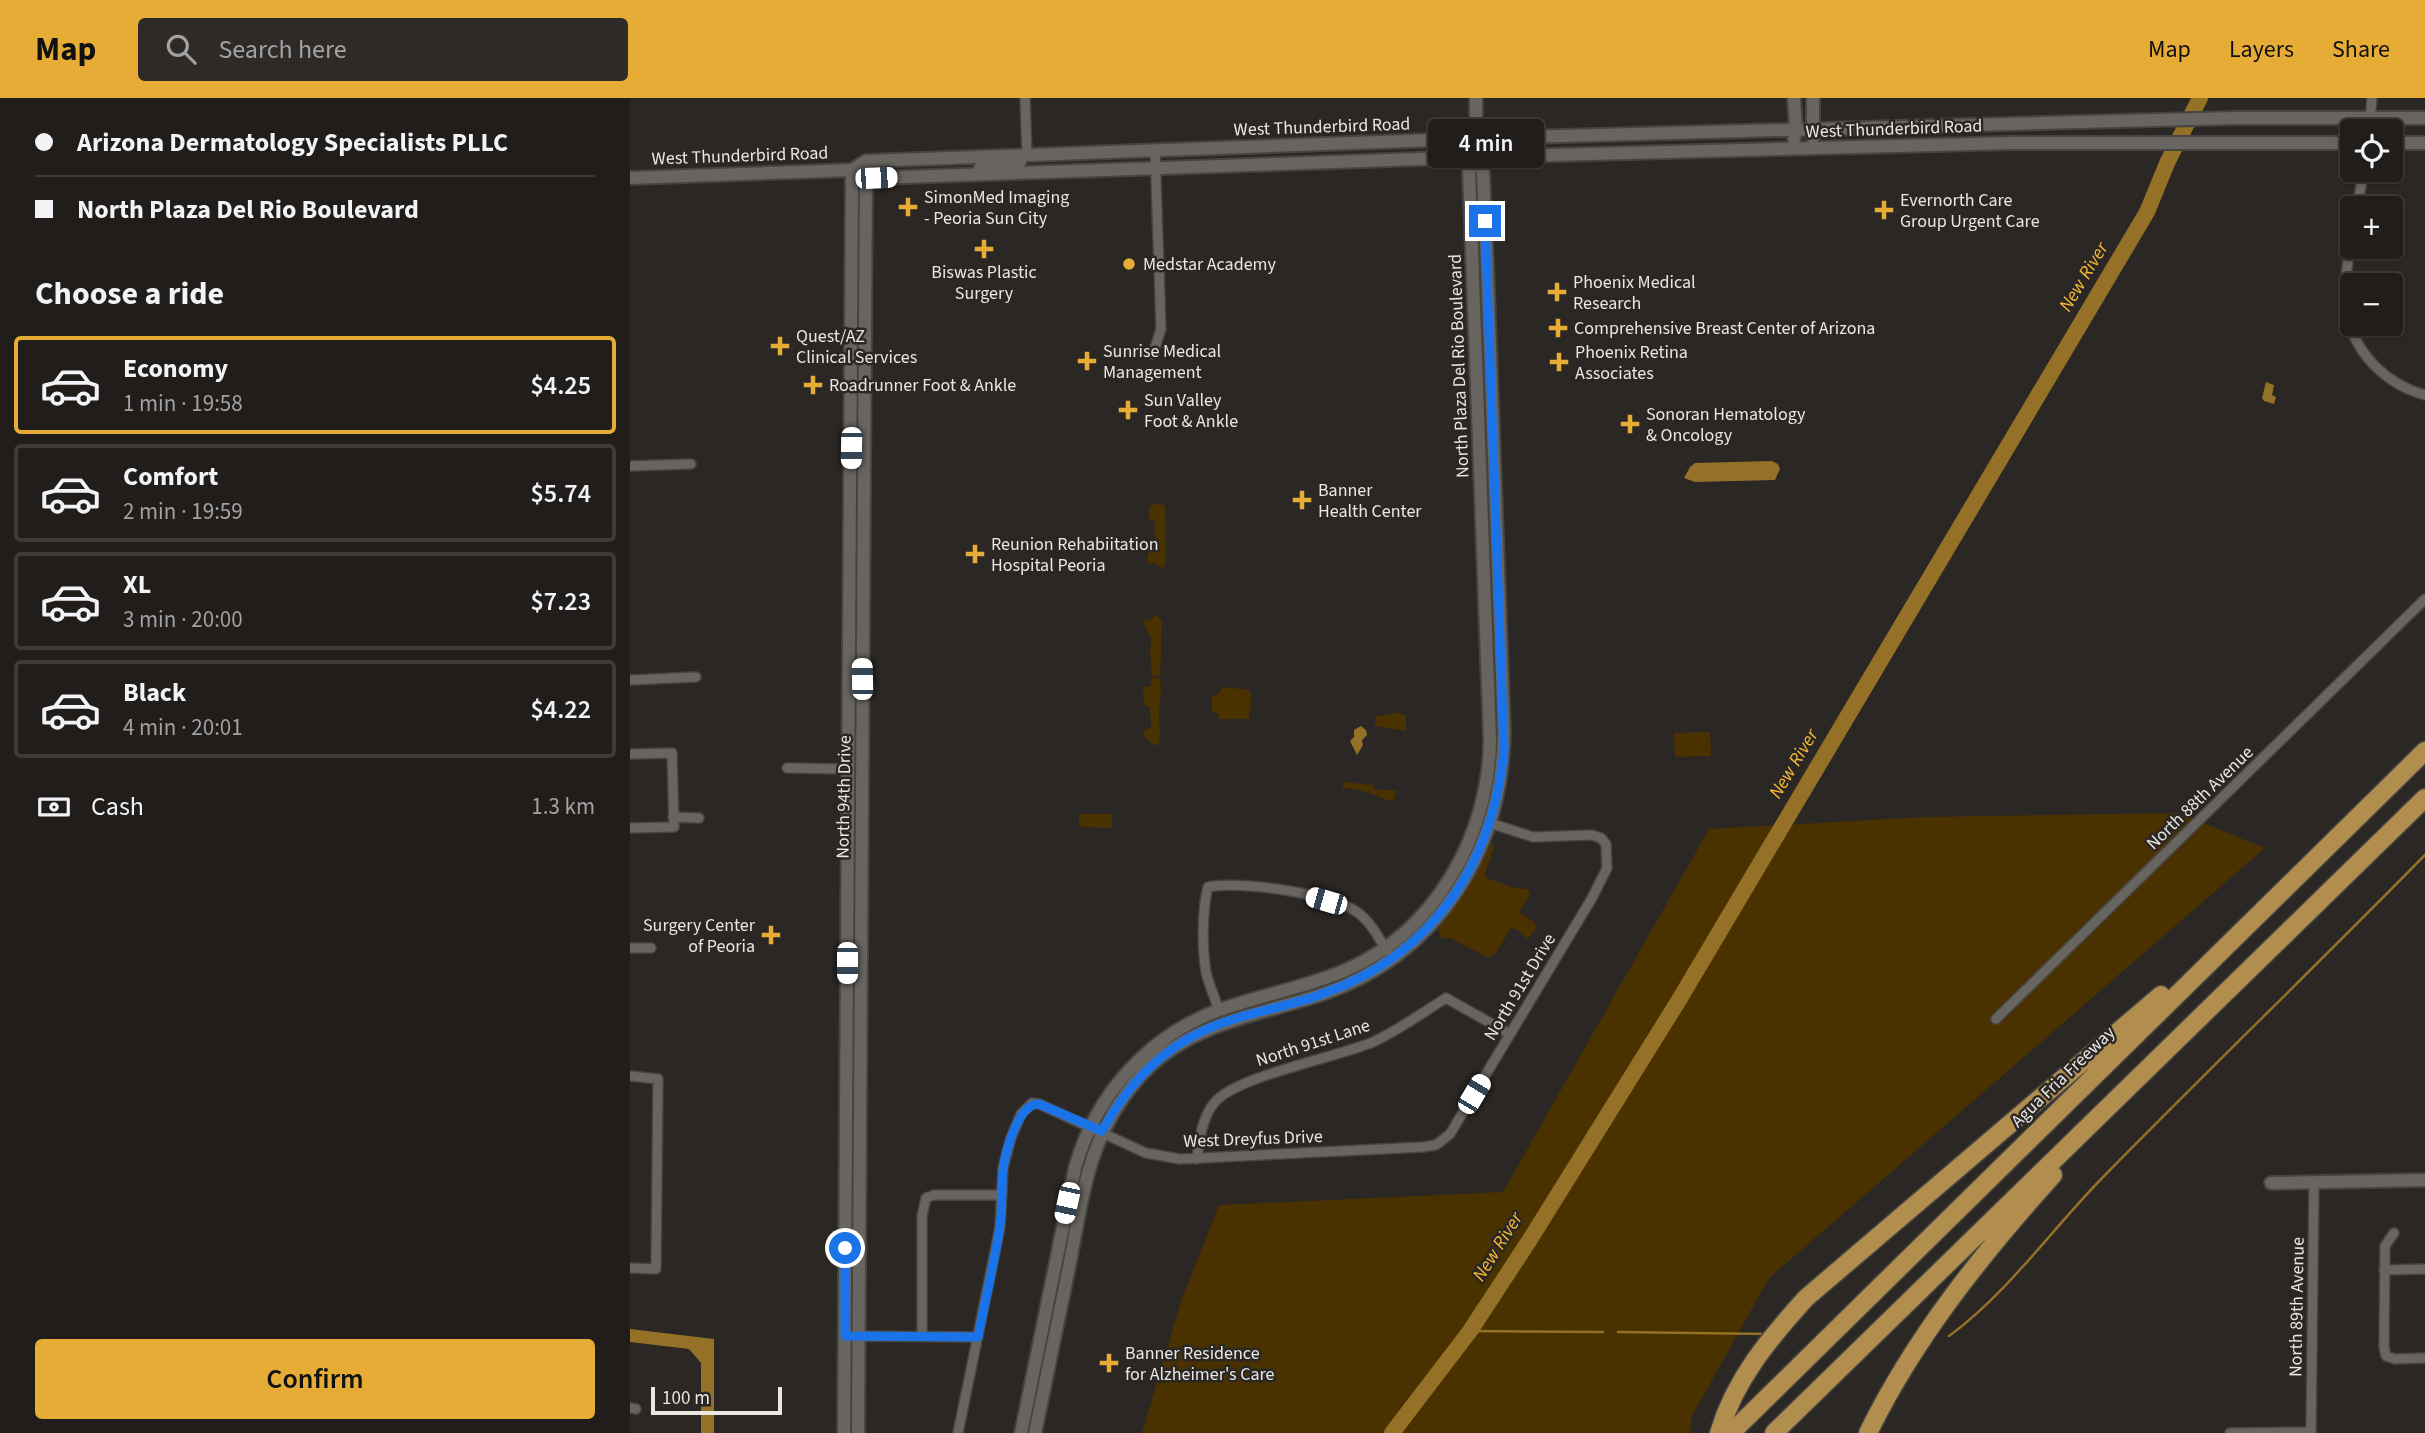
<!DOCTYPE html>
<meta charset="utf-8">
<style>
:root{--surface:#201d1b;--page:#2d2a28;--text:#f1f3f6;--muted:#a2a2a3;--line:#3d3b3a;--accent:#e6ac36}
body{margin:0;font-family:"Source Sans 3",sans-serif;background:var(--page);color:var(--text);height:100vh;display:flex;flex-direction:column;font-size:26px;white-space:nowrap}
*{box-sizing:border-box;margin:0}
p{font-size:23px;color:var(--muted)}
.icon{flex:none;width:38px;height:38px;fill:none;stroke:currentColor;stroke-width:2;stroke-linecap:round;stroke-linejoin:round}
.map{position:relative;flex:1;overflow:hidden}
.panel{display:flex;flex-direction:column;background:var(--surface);width:630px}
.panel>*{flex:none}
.top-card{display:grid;align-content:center;height:154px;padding:0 35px;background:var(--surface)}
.tools{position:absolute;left:1710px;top:21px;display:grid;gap:14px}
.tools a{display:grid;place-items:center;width:63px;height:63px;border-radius:7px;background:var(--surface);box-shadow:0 2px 5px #0004,0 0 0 2px var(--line);font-size:35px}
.scale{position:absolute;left:21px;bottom:18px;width:131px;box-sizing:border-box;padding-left:7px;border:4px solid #e8e7e4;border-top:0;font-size:19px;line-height:24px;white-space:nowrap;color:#e8e7e4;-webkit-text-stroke:5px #2a2724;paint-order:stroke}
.end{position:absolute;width:32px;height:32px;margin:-16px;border:9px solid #1a73e8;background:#fff;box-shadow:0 0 0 4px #fff}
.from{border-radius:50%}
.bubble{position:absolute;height:49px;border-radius:7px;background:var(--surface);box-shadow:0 2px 5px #0004,0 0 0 2px var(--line);font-size:23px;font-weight:600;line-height:49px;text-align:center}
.car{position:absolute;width:21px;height:42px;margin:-21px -10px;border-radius:9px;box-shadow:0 0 5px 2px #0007;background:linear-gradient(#fff 24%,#345 0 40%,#fff 0 76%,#345 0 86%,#fff 0)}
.top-card b{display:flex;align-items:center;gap:24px;height:66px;font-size:26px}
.top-card b+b{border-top:2px solid var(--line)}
.top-card i{width:18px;height:18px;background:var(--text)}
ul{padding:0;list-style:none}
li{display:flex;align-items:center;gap:21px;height:98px;margin:0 14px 10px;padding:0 21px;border:4px solid var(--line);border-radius:7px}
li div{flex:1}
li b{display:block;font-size:26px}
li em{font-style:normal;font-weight:600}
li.on{border-color:var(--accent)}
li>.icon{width:63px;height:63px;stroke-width:1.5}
h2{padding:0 35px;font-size:32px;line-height:84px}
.pay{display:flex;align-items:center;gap:18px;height:77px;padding:0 35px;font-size:26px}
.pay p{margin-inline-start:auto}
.action{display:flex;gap:14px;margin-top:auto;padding:14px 35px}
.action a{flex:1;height:80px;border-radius:7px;background:var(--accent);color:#111;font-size:28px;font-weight:600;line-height:80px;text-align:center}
header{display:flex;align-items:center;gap:42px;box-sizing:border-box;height:98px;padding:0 35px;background:var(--accent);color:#111}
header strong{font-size:33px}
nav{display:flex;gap:38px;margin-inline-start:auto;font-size:24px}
.search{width:490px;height:63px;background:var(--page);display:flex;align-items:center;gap:18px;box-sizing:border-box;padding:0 24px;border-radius:7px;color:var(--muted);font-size:26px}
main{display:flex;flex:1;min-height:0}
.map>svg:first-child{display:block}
.green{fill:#4a3200}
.water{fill:#957027}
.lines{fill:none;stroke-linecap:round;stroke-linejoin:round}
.stream{stroke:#957027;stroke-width:2.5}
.river{stroke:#957027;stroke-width:16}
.street-casing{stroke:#454441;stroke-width:12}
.secondary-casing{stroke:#454441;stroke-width:16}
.highway-casing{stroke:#454441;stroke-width:21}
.street{stroke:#686561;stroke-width:9}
.secondary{stroke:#686561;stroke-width:12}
.highway{stroke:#b18e4e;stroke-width:18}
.route{stroke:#1a73e8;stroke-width:9}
.poi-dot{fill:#e6ac36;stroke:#2a2724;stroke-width:2.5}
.labels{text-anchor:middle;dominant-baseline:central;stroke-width:5;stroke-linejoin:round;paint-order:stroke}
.street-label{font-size:18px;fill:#e8e7e4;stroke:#2a2724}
.poi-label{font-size:18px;fill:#e8e7e4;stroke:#2a2724;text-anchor:start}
.water-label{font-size:19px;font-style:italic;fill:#f8b934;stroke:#2a2724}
</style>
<header>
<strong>Map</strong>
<div class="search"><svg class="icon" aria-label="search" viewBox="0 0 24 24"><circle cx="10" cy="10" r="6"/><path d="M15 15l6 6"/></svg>Search here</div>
<nav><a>Map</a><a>Layers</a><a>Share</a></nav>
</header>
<main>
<section class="panel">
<div class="top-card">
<b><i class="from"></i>Arizona Dermatology Specialists PLLC</b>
<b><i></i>North Plaza Del Rio Boulevard</b>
</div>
<h2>Choose a ride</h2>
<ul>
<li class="on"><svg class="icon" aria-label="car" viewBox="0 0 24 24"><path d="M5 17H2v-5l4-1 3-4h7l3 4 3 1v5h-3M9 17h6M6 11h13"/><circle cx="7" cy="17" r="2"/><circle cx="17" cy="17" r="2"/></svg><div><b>Economy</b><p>1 min · 19:58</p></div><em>$4.25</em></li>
<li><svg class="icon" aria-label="car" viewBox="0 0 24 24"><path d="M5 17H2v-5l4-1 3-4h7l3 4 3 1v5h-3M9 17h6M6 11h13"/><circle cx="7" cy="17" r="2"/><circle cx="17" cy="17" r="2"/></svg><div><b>Comfort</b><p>2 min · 19:59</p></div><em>$5.74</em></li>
<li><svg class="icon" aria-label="car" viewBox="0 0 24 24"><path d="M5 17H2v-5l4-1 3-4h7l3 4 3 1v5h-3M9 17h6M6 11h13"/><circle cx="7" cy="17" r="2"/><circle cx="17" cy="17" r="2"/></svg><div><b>XL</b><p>3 min · 20:00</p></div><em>$7.23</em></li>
<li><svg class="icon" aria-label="car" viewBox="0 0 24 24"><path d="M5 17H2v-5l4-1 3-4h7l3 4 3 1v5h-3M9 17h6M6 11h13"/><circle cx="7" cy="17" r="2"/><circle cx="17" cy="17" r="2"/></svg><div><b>Black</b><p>4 min · 20:01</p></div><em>$4.22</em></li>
</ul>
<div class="pay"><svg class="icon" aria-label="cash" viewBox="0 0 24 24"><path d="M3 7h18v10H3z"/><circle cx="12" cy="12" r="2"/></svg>Cash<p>1.3 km</p></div>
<div class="action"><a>Confirm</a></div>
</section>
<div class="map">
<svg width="1795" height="1335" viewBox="0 0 1795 1335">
<rect width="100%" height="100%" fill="#2a2724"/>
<!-- green -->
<path class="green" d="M529,405L535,408L536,463L533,471L525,465H518V456L524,452L525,424L518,420L520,408Z
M526,517L532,523L530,579L522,578L520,555L521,540C518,530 514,533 514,521L519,522Z
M522,580H530C532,595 529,608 529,622C530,630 531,637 529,645L525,648L514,638V632L521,630L520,609L514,607L513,589H520Z
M592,589L620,592L621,605L619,621H589L587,615L582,613V598L589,596Z
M767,614L776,618V633L745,628L746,618L763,616Z
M1080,634L1081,658L1045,659L1044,635Z
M713,684L744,687L743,691L767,693L763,704C748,698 732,691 713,690Z
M1548,715L1635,750L1139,1180L1062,1318L1060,1335H512L552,1200L589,1107L873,1094L1079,731L1294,719Z
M449,716H482V730L449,729Z
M862,745L865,747L855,775L857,780L884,790L898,791L900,797L889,814L905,825L906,831L897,841L888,832L881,830L866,855L859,860L820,840H812L808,831C830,804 847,777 862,745Z"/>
<!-- water -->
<path class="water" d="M1636,284L1644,287L1642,297L1646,299L1644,306L1634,303L1632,300Z
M1142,363L1148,366L1150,371L1145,382L1065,384L1054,380L1060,369L1065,365Z
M731,628L736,632L737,637L732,642L733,647L727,657L720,643L724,639V632Z
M0,1231L84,1241V1335H71V1265L59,1251L0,1244Z"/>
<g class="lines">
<!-- stream -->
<path class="stream" d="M840,1233L973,1234
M988,1234L1137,1236
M1319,1238C1380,1193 1424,1128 1477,1075C1582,968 1690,864 1795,757"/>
<!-- river -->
<path class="river" d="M762,1335L840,1233L899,1143L1049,902L1517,114L1538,63L1570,0"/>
<defs>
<path id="street" d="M395,0L397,56
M1739,33L1742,0
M1727,110L1734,72
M1722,139C1718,164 1711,195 1718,220C1727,258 1758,287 1795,297
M523,256L531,231L525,52
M0,368L61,366
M0,582L66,579
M0,656L42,655L44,729L0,730
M157,670L218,671
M43,719L69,720
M0,850H21
M589,912C585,900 579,887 576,874C572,851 572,812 578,789C609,782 702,796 727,814C740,823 749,840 757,853
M1366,921L1795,501
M0,978L28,981L26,1171L0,1170
M567,1061C569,1043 572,1020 584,1005C606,978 705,960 743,944C769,932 792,915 816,900L880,936
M1764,1135L1755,1148L1754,1249L1756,1258L1765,1261L1795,1260
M1754,1172L1795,1171
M215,1238L348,1239
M292,1238V1118L296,1100L304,1097H372
M0,1310L6,1311
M328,1335L370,1129L373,1070L381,1040L391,1016L402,1005L409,1006L516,1055L550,1061L793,1049L806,1047L820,1036L962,800L977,770L976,746L971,740L962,737L903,739L860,725
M1600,1335L1681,1334
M1681,1335L1684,1084"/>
<path id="secondary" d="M1183,40V0
M1164,41L1166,33L1164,0
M1760,45H1795
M350,70L390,64
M222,72L236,80H246L846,59L1382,45H1722
M0,80L222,72L236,63L859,40L1486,23L1606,20H1795
M1641,1085L1795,1082
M214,1335L222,72
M228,1335L236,72
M391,1335L445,1070C466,995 521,935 595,910C635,896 677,889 716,872C806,833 859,737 860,642L839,73L846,59
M405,1335C416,1280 428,1224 439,1169C453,1098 457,1041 506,983C553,926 625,918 690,897C807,858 872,754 874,634L857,166L853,74L846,59V0"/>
<path id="highway" d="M1089,1335C1105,1281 1139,1241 1176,1200L1531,897
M1101,1335L1795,653
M1144,1335L1795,700
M1238,1335C1285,1239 1352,1156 1423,1077"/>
</defs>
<!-- street casing -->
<use href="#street" class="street-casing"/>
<!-- secondary casing -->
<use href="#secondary" class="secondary-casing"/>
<!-- highway casing -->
<use href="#highway" class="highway-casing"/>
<!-- street -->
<use href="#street" class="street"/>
<!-- secondary -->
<use href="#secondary" class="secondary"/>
<!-- highway -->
<use href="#highway" class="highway"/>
</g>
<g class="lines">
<!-- route -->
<path class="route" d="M215,1150V1238L348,1239C355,1202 365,1164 370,1127C373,1109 371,1091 373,1072C375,1055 388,1005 409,1006L472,1033C502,979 541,941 601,922C631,912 663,907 692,896C803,857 863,766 874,652L855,123"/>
</g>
<!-- markers -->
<g class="poi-dot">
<path d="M274.5 98.5h7v7h7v7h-7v7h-7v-7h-7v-7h7z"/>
<path d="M1250.5 101.5h7v7h7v7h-7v7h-7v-7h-7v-7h7z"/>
<path d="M350.5 140.5h7v7h7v7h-7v7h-7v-7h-7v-7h7z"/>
<circle cx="499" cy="166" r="7"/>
<path d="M923.5 183.5h7v7h7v7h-7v7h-7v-7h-7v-7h7z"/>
<path d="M924.5 219.5h7v7h7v7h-7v7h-7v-7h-7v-7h7z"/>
<path d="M146.5 237.5h7v7h7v7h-7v7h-7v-7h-7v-7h7z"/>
<path d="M453.5 252.5h7v7h7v7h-7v7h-7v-7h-7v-7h7z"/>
<path d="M925.5 253.5h7v7h7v7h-7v7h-7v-7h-7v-7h7z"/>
<path d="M179.5 276.5h7v7h7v7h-7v7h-7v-7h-7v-7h7z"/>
<path d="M494.5 301.5h7v7h7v7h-7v7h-7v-7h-7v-7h7z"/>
<path d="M996.5 315.5h7v7h7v7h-7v7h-7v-7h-7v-7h7z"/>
<path d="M668.5 391.5h7v7h7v7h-7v7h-7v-7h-7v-7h7z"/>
<path d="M341.5 445.5h7v7h7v7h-7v7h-7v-7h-7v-7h7z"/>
<path d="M137.5 826.5h7v7h7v7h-7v7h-7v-7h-7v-7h7z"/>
<path d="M475.5 1254.5h7v7h7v7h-7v7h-7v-7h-7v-7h7z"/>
</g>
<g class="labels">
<!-- street labels -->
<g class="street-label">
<text transform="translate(692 29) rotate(-2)">West Thunderbird Road</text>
<text transform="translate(1264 31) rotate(-2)">West Thunderbird Road</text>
<text transform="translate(110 58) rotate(-2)">West Thunderbird Road</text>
<text transform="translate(829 268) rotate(-92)">North Plaza Del Rio Boulevard</text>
<text transform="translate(214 699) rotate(-89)">North 94th Drive</text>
<text transform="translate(1570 700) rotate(-44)">North 88th Avenue</text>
<text transform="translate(890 889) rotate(-59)">North 91st Drive</text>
<text transform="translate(683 945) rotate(-18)">North 91st Lane</text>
<text transform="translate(1433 979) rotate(-44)">Agua Fria Freeway</text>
<text transform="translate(623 1041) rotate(-2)">West Dreyfus Drive</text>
<text transform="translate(1667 1209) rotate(-89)">North 89th Avenue</text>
</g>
<!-- poi labels -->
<g class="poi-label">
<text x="294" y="99">SimonMed Imaging<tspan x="294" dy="21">- Peoria Sun City</tspan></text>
<text x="1270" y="102">Evernorth Care<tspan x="1270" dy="21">Group Urgent Care</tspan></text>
<text x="513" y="166">Medstar Academy</text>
<text x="354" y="174" text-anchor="middle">Biswas Plastic<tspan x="354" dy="21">Surgery</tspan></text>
<text x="943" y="184">Phoenix Medical<tspan x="943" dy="21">Research</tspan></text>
<text x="944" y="230">Comprehensive Breast Center of Arizona</text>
<text x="166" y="238">Quest/AZ<tspan x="166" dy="21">Clinical Services</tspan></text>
<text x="473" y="253">Sunrise Medical<tspan x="473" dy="21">Management</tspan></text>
<text x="945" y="254">Phoenix Retina<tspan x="945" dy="21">Associates</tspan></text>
<text x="199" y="287">Roadrunner Foot &amp; Ankle</text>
<text x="514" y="302">Sun Valley<tspan x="514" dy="21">Foot &amp; Ankle</tspan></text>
<text x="1016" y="316">Sonoran Hematology<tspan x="1016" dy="21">&amp; Oncology</tspan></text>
<text x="688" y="392">Banner<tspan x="688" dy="21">Health Center</tspan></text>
<text x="361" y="446">Reunion Rehabiitation<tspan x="361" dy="21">Hospital Peoria</tspan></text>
<text x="125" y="827" text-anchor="end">Surgery Center<tspan x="125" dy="21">of Peoria</tspan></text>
<text x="495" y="1255">Banner Residence<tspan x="495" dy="21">for Alzheimer's Care</tspan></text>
</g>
<!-- water labels -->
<g class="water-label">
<text transform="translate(1454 179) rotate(-59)">New River</text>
<text transform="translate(1164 666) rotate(-59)">New River</text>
<text transform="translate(868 1149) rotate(-58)">New River</text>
</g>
</g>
</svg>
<div class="tools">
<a><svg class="icon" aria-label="locate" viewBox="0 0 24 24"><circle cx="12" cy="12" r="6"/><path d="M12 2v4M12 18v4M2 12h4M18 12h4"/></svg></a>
<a>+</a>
<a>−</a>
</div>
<div class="scale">100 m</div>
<i class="end from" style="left:215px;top:1150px"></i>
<i class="end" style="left:855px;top:123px"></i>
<div class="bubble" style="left:798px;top:21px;width:116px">4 min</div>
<i class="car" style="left:246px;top:80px;rotate:88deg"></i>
<i class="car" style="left:221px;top:350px;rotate:181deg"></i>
<i class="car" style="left:232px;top:581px;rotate:359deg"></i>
<i class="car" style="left:696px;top:803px;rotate:286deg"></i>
<i class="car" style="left:217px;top:865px;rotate:180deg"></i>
<i class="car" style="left:844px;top:996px;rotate:31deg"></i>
<i class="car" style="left:437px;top:1105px;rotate:192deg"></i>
</div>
</main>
